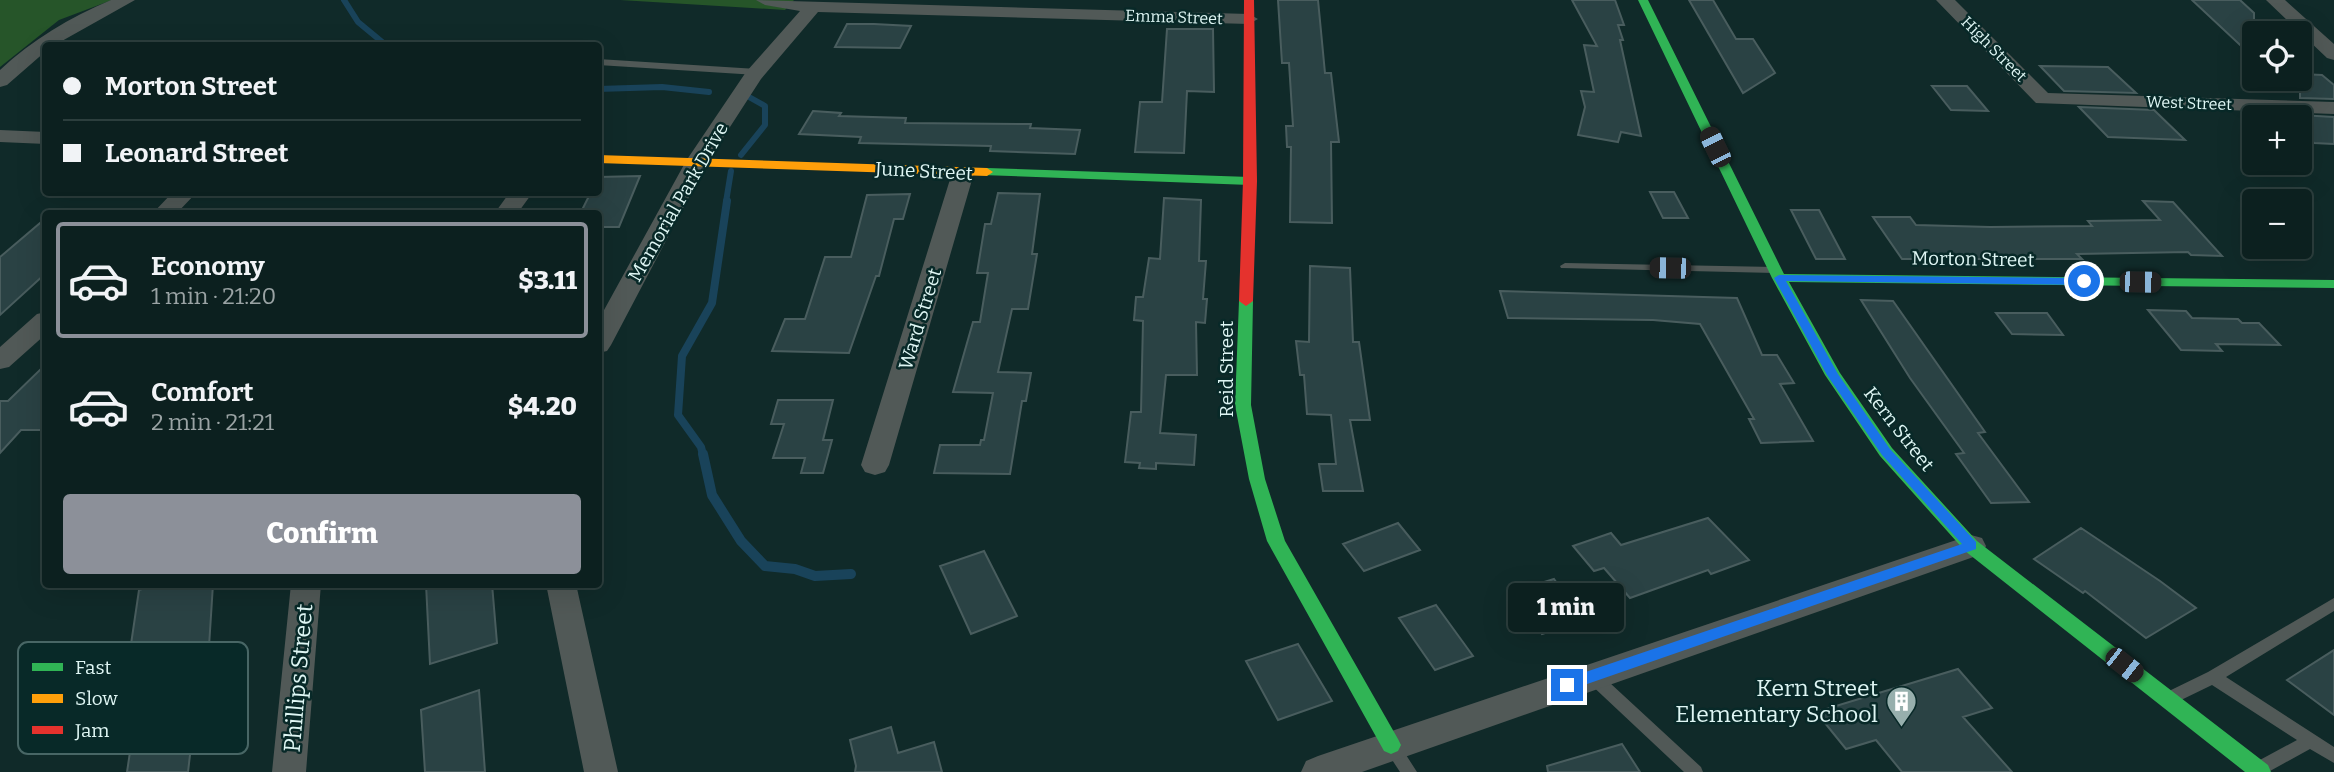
<!DOCTYPE html>
<meta charset="utf-8">
<style>
:root{--surface:#0c201f;--page:#1a2d2c;--text:#f1f3f6;--muted:#9aa3a4;--line:#2c3e3d;--accent:#8c9099}
body{margin:0;font-family:Bitter,serif;background:var(--page);color:var(--text);height:100vh;display:flex;flex-direction:column;font-size:26px;white-space:nowrap}
*{box-sizing:border-box;margin:0}
p{font-size:23px;color:var(--muted)}
.icon{flex:none;width:38px;height:38px;fill:none;stroke:currentColor;stroke-width:2;stroke-linecap:round;stroke-linejoin:round}
.map{position:relative;flex:1;overflow:hidden}
.panel{position:absolute;left:42px;top:210px;width:560px;height:378px;display:flex;flex-direction:column;background:var(--surface);border-radius:7px;box-shadow:0 7px 28px #0002,0 0 0 2px var(--line)}
.panel>*{flex:none}
.hud{position:absolute;left:42px;top:42px;width:560px;height:154px;border-radius:7px;box-shadow:0 7px 28px #0002,0 0 0 2px var(--line);display:grid;align-content:center;height:154px;padding:0 21px;background:var(--surface)}
.controls{position:absolute;left:2242px;top:21px;display:grid;gap:14px}
.controls a{display:grid;place-items:center;width:70px;height:70px;border-radius:7px;background:var(--surface);box-shadow:0 7px 28px #0002,0 0 0 2px var(--line);font-size:35px}
.end{position:absolute;width:32px;height:32px;margin:-16px;border:9px solid #1a73e8;background:#fff;box-shadow:0 0 0 4px #fff}
.from{border-radius:50%}
.bubble{position:absolute;height:49px;border-radius:7px;background:var(--surface);box-shadow:0 7px 28px #0002,0 0 0 2px var(--line);font-size:23px;font-weight:800;line-height:49px;text-align:center}
.car{position:absolute;width:21px;height:42px;margin:-21px -10px;border-radius:9px;box-shadow:0 0 5px 2px #0007;background:linear-gradient(#222 24%,#8ab4d8 0 40%,#222 0 76%,#8ab4d8 0 86%,#222 0)}
.hud b{display:flex;align-items:center;gap:24px;height:66px;font-size:26px}
.hud b+b{border-top:2px solid var(--line)}
.hud i{width:18px;height:18px;background:var(--text)}
ul{padding:12px 0 0;list-style:none}
li{display:flex;align-items:center;gap:21px;height:116px;margin:0 14px 10px;padding:0 7px;border:4px solid transparent;border-radius:7px}
li div{flex:1}
li b{display:block;font-size:26px}
li em{font-style:normal;font-weight:800}
li.selected{border-color:var(--accent)}
li>.icon{width:63px;height:63px;stroke-width:1.5}
.action{display:flex;gap:14px;margin-top:auto;padding:14px 21px}
.action a{flex:1;height:80px;border-radius:7px;background:var(--accent);color:#fff;font-size:28px;font-weight:800;line-height:80px;text-align:center}
.map>svg:first-child{display:block}
.green{fill:#265529}
.lines{fill:none;stroke-linecap:round;stroke-linejoin:round}
.stream-far2{stroke:#19435a;stroke-width:6}
.stream-far1{stroke:#19435a;stroke-width:8}
.stream{stroke:#19435a;stroke-width:10}
.building{fill:#2a4244;stroke:#495d5e;stroke-width:2}
.lane{fill:#515957;fill-rule:evenodd}
.street{fill:#515957;fill-rule:evenodd}
.fast{fill:#30b455;fill-rule:evenodd}
.slow{fill:#ff9f0a;fill-rule:evenodd}
.jam{fill:#e5322d;fill-rule:evenodd}
.route{fill:#1a73e8}
.labels{text-anchor:middle;dominant-baseline:central;stroke-width:5;stroke-linejoin:round;paint-order:stroke}
.far-street-label{font-size:16px;fill:#dff6f4;stroke:#082928}
.street-label{font-size:19px;fill:#dff6f4;stroke:#082928}
.near-street-label{font-size:23px;fill:#dff6f4;stroke:#082928}
.near-poi-label{font-size:23px;fill:#dff6f4;stroke:#082928;text-anchor:end}
.key{fill:#082928;stroke:#486665;stroke-width:2}
.key-label{font-size:19px;fill:#dff6f4}
</style>
<div class="map">
<svg width="2334" height="772" viewBox="0 0 2334 772">
<rect width="100%" height="100%" fill="#102a29"/>
<!-- green -->
<path class="green" d="M0,0H112L59,20L0,67Z
M620,0H794L785,10Z"/>
<g class="lines">
<!-- stream-far2 -->
<path class="stream-far2" d="M344,0L358,22L387,46
M598,89L662,87L709,92
M741,155L765,125V106L749,97
M726,202L731,171"/>
<!-- stream-far1 -->
<path class="stream-far1" d="M703,455L701,447L678,415L682,356L712,303L727,201"/>
<!-- stream -->
<path class="stream" d="M703,454L712,495L741,541L765,566L795,569L815,576L851,574"/>
</g>
<!-- building -->
<path class="building" d="M1278,0H1318L1325,73H1331L1339,142H1331L1332,223L1290,222L1291,147H1287L1286,126H1293L1289,63H1282Z
M1572,0H1615L1624,25H1618L1623,40H1620L1641,136L1621,132L1618,142L1578,135L1585,107L1581,91L1594,92L1584,45L1597,46Z
M1689,0H1713L1736,39H1753L1775,73L1743,93Z
M2192,0H2240L2254,13V58Z
M847,24H874L911,26L900,48L835,47Z
M1167,29H1213L1214,92L1187,91L1184,153L1135,152L1140,102H1162Z
M2040,66L2108,67L2136,93L2064,91Z
M2300,74L2322,75L2334,85V99L2300,98Z
M1932,86H1967L1988,111L1951,110Z
M2079,107L2154,110L2185,140L2108,137Z
M813,111L841,113L839,116L906,118L905,123L1031,124L1030,128L1080,130L1075,154L990,151L991,146L859,143L861,137L799,134Z
M2300,115L2334,117V144L2314,143L2306,134H2300Z
M640,176L619,227H598V214H580L591,192H598V177Z
M1650,192H1674L1688,218H1663Z
M998,193L1040,194L1032,254H1037L1028,309H1012L998,372L1031,373L1026,401H1022L1010,474L934,473L940,445H980L981,440H984L993,393L953,392L973,322H980L988,273H977L985,224H991Z
M910,194L903,219H894L879,276H876L849,353L772,351L785,319H805L825,257H851L867,195Z
M1164,198L1201,200L1199,261H1206L1203,299H1207L1205,323L1196,322L1197,375H1166L1160,433L1196,435L1194,465L1156,463V469L1139,468L1140,463L1125,462L1131,412H1141L1143,321L1134,320L1136,297H1143L1149,258L1160,259Z
M2143,201L2173,202L2222,256L2191,255L2188,252L2077,254L2082,259H1902L1873,217H1910L1916,225L1990,227L2092,226L2088,221L2160,220Z
M1791,210H1819L1845,259H1816Z
M46,218V273L0,315V257Z
M1310,266L1350,268L1353,342H1359L1370,420H1350L1363,491H1323L1319,464H1336L1331,415L1307,414L1304,375H1300L1296,341L1309,342Z
M1500,291L1737,298L1762,355H1777L1794,383L1780,384L1813,441L1761,443L1749,419H1754L1700,324L1653,320L1508,318Z
M1861,300L1893,301L1985,432L1978,433L2029,502L1991,503L1956,454L1964,453L1910,378Z
M2148,310L2186,311L2192,318L2238,319L2242,323H2259L2280,345L2216,344L2222,351L2181,350Z
M1996,313H2047L2063,335L2012,334Z
M46,364V430H21L0,453V401H8Z
M778,400H833L823,440H832L823,473H801L805,458H773L784,424H771Z
M1708,518L1749,560L1711,574L1708,570L1630,598L1604,568L1594,571L1573,546L1611,533L1621,545Z
M1398,523L1420,550L1364,571L1343,544Z
M2081,528L2160,581L2196,608L2146,638L2085,591L2083,593L2034,559Z
M984,551L1017,616L971,634L940,566Z
M1554,579L1584,620L1542,634L1512,592Z
M158,584H213L205,709L195,712L188,772H127L133,732L127,734L134,676L126,678L139,590Z
M426,584H492L497,643L430,664Z
M1436,605L1473,656L1435,670L1399,618Z
M1298,644L1332,701L1278,720L1246,661Z
M2334,650V715L2287,680Z
M1958,669L1992,708L1963,717L2012,772H1902L1876,740L1846,749L1816,712Z
M479,690L485,772H425L421,710Z
M891,727L898,753L934,742L942,772H855L856,766L850,740Z
M1622,744L1640,772H1548L1547,766Z"/>
<g class="lines">
<!-- lane -->
<path class="lane" d="M598,59L757,69L761,72L757,75L598,65Z
M1565,263L1775,267L1781,270L1775,273L1561,268L1560,266Z
M2334,598V611L2226,677L2334,747V763L2310,749L2270,771H2258L2256,766L2258,761L2297,740L2212,685L2179,701L2174,703L2169,701L2166,696L2169,691L2208,672Z
M1592,670L1597,671L1701,767L1703,772H1684L1587,681L1584,676L1587,671Z
M1393,742L1399,744L1417,772H1400L1385,749L1387,744Z"/>
<!-- street -->
<path class="street" d="M111,0H135L53,46H46V51L7,85L0,87V70C32,40 70,17 111,0Z
M756,0L1249,14L1258,19L1249,24L818,12L761,79L708,161L611,345L607,351L598,353V321L686,161L746,72L800,11L765,5Z
M1936,0H1955L2048,93L2334,102V114L2036,103Z
M2266,0H2285L2334,44V60L2327,58Z
M0,130L46,132V144L0,142Z
M963,167L971,168L974,173L889,465L885,472L875,475L865,472L861,465L952,173L955,168Z
M173,192H197L176,214H152Z
M510,192H533L517,214H494Z
M46,312V334L9,367L0,369V347L37,314Z
M1971,535L1982,538L1986,546L1982,554L1362,772H1301L1306,761L1318,756Z
M291,584H321L306,772H272Z
M546,584H576L618,772H584Z"/>
<!-- fast -->
<path class="fast" d="M1638,0H1648L1784,274L2334,280V288L1789,282L1840,373L1892,448L1977,541L2268,765L2271,772H2245L1965,551L1880,456L1825,375L1772,278Z
M987,168L1250,177L1257,181L1250,185L982,175V169Z
M1246,296L1253,301L1251,405L1265,479L1285,541L1398,739L1401,745L1398,751L1391,754L1384,751L1267,541L1249,479L1235,405L1239,301Z"/>
<!-- slow -->
<path class="slow" d="M598,155L987,168L993,172L987,176L598,163Z"/>
<!-- jam -->
<path class="jam" d="M1244,0H1254L1257,181L1253,301L1246,306L1239,301L1243,181Z"/>
</g>
<!-- route -->
<path class="route" d="M1779,275L2084,278L2089,281L2084,285L1786,281L1838,374L1890,449L1976,542V549L1567,691L1562,689V680L1962,544L1882,455L1827,375L1774,278Z"/>
<!-- icons -->
<defs>
<symbol id="building-pin" viewBox="-11 -11 22 30"><path d="M0 17L-7.5 6A9.5 9.5 0 1 1 7.5 6Z" fill="#97afad" stroke="#082928"/><path d="M-4-6H4V6H1V3H-1V6H-4ZM-2.5-4.3h1.7v1.8h-1.7ZM.8-4.3h1.7v1.8H.8ZM-2.5-1h1.7V.8h-1.7ZM.8-1h1.7V.8H.8Z" fill="#fff"/></symbol>
</defs>
<g fill-rule="evenodd">
<use href="#building-pin" x="1884" y="684" width="35" height="47"/>
</g>
<g class="labels">
<!-- far-street labels -->
<g class="far-street-label">
<text transform="translate(1174 17) rotate(2)">Emma Street</text>
<text transform="translate(1994 49) rotate(45)">High Street</text>
<text transform="translate(2189 103) rotate(2)">West Street</text>
</g>
<!-- street labels -->
<g class="street-label">
<text transform="translate(924 171) rotate(3)">June Street</text>
<text transform="translate(678 202) rotate(-60)">Memorial Park Drive</text>
<text transform="translate(1973 259) rotate(1)">Morton Street</text>
<text transform="translate(920 319) rotate(-73)">Ward Street</text>
<text transform="translate(1226 369) rotate(-90)">Reid Street</text>
<text transform="translate(1899 429) rotate(52)">Kern Street</text>
</g>
<!-- near-street labels -->
<g class="near-street-label">
<text transform="translate(298 678) rotate(-85)">Phillips Street</text>
</g>
<!-- near-poi labels -->
<g class="near-poi-label">
<text x="1878" y="688">Kern Street<tspan x="1878" dy="26">Elementary School</tspan></text>
</g>
</g>
<!-- legend -->
<rect x="18" y="642" width="230" height="112" rx="10" class="key"/>
<rect x="32" y="663" width="31" height="8" fill="#30b455"/>
<rect x="32" y="694" width="31" height="9" fill="#ff9f0a"/>
<rect x="32" y="726" width="31" height="8" fill="#e5322d"/>
<g class="key-label">
<text x="75" y="674">Fast</text>
<text x="75" y="705">Slow</text>
<text x="75" y="737">Jam</text>
</g>
</svg>
<div class="controls">
<a><svg class="icon" aria-label="locate" viewBox="0 0 24 24"><circle cx="12" cy="12" r="6"/><path d="M12 2v4M12 18v4M2 12h4M18 12h4"/></svg></a>
<a>+</a>
<a>−</a>
</div>
<i class="end from" style="left:2084px;top:281px"></i>
<i class="end" style="left:1567px;top:685px"></i>
<div class="bubble" style="left:1508px;top:583px;width:116px">1 min</div>
<i class="car" style="left:1715px;top:147px;rotate:334deg"></i>
<i class="car" style="left:1670px;top:268px;rotate:271deg"></i>
<i class="car" style="left:2140px;top:282px;rotate:91deg"></i>
<i class="car" style="left:2124px;top:665px;rotate:128deg"></i>
<div class="hud">
<b><i class="from"></i>Morton Street</b>
<b><i></i>Leonard Street</b>
</div>
<section class="panel">
<ul>
<li class="selected"><svg class="icon" aria-label="car" viewBox="0 0 24 24"><path d="M5 17H2v-5l4-1 3-4h7l3 4 3 1v5h-3M9 17h6M6 11h13"/><circle cx="7" cy="17" r="2"/><circle cx="17" cy="17" r="2"/></svg><div><b>Economy</b><p>1 min · 21:20</p></div><em>$3.11</em></li>
<li><svg class="icon" aria-label="car" viewBox="0 0 24 24"><path d="M5 17H2v-5l4-1 3-4h7l3 4 3 1v5h-3M9 17h6M6 11h13"/><circle cx="7" cy="17" r="2"/><circle cx="17" cy="17" r="2"/></svg><div><b>Comfort</b><p>2 min · 21:21</p></div><em>$4.20</em></li>
</ul>
<div class="action"><a>Confirm</a></div>
</section>
</div>
